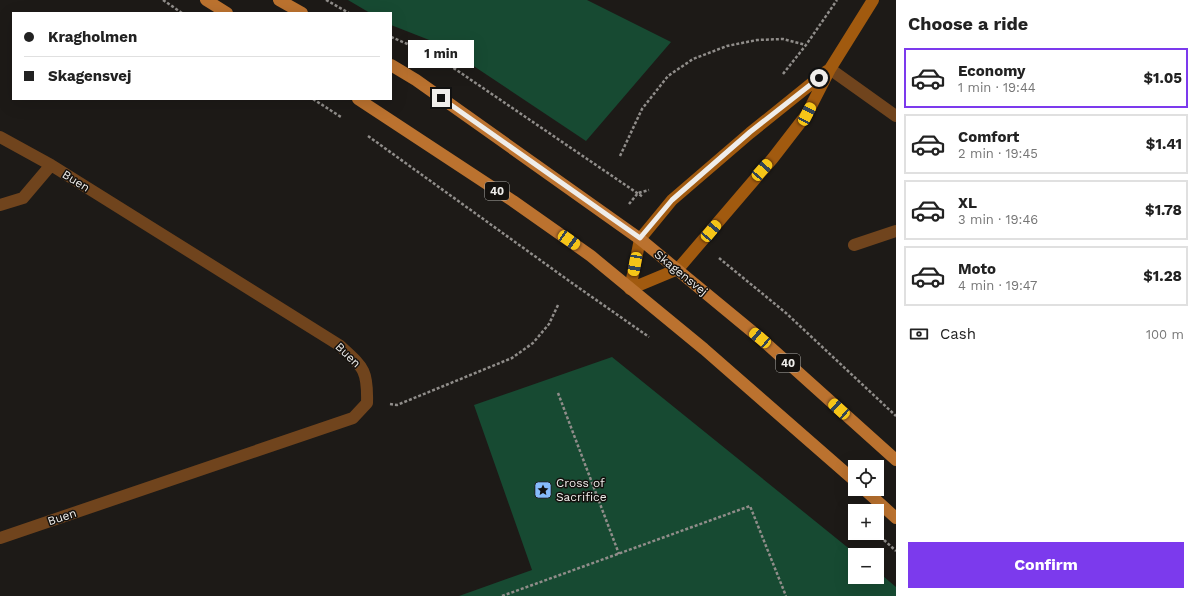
<!DOCTYPE html>
<meta charset="utf-8">
<style>
:root{--surface:#fff;--page:#f6f6f6;--text:#222;--muted:#767676;--line:#e0e0e0;--accent:#7c3aed}
body{margin:0;font-family:"Work Sans",sans-serif;background:var(--page);color:var(--text);height:100vh;display:flex;flex-direction:column;font-size:15px;white-space:nowrap}
*{box-sizing:border-box;margin:0}
p{font-size:13px;color:var(--muted)}
.icon{flex:none;width:22px;height:22px;fill:none;stroke:currentColor;stroke-width:2;stroke-linecap:round;stroke-linejoin:round}
.map{position:relative;flex:1;overflow:hidden}
.side{display:flex;flex-direction:column;background:var(--surface);width:300px}
.side>*{flex:none}
.top-card{position:absolute;left:12px;top:12px;width:380px;height:88px;border-radius:0px;box-shadow:0 4px 16px #0002;display:grid;align-content:center;height:88px;padding:0 12px;background:var(--surface)}
.controls{position:absolute;left:848px;top:460px;display:grid;gap:8px}
.controls a{display:grid;place-items:center;width:36px;height:36px;border-radius:0px;background:var(--surface);box-shadow:0 4px 16px #0002;font-size:20px}
.end{position:absolute;width:18px;height:18px;margin:-9px;border:5px solid #efedea;background:#111;box-shadow:0 0 0 2px #111}
.from{border-radius:50%}
.bubble{position:absolute;height:28px;border-radius:0px;background:var(--surface);box-shadow:0 4px 16px #0002;font-size:13px;font-weight:700;line-height:28px;text-align:center}
.car{position:absolute;width:12px;height:24px;margin:-12px -6px;border-radius:5px;box-shadow:0 0 3px 1px #0007;background:linear-gradient(#f5c518 24%,#345 0 40%,#f5c518 0 76%,#345 0 86%,#f5c518 0)}
.top-card b{display:flex;align-items:center;gap:14px;height:38px;font-size:15px}
.top-card b+b{border-top:1px solid var(--line)}
.top-card i{width:10px;height:10px;background:var(--text)}
ul{padding:0;list-style:none}
li{display:flex;align-items:center;gap:12px;height:60px;margin:0 8px 6px;padding:0 4px;border:2px solid var(--line);border-radius:0px}
li div{flex:1}
li b{display:block;font-size:15px}
li em{font-style:normal;font-weight:700}
li.selected{border-color:var(--accent)}
li>.icon{width:36px;height:36px;stroke-width:1.5}
h2{padding:0 12px;font-size:18px;line-height:48px}
.pay{display:flex;align-items:center;gap:10px;height:44px;padding:0 12px;font-size:15px}
.pay p{margin-inline-start:auto}
.cta{display:flex;gap:8px;margin-top:auto;padding:8px 12px}
.cta a{flex:1;height:46px;border-radius:0px;background:var(--accent);color:#fff;font-size:16px;font-weight:700;line-height:46px;text-align:center}
main{display:flex;flex:1;min-height:0}
.map>svg:first-child{display:block}
.green{fill:#174a32}
.lines{fill:none;stroke-linecap:round;stroke-linejoin:round}
.path{stroke:#908d8a;stroke-width:2.5;stroke-dasharray:3 2;stroke-linecap:butt}
.street{stroke:#70441d;stroke-width:12}
.secondary{stroke:#a15a0f;stroke-width:12}
.primary{stroke:#bb722f;stroke-width:12}
.route{stroke:#efedea;stroke-width:5}
.labels{text-anchor:middle;dominant-baseline:central;stroke-width:3;stroke-linejoin:round;paint-order:stroke}
.shield{fill:#14110e;stroke:#adaba8;stroke-width:1}
.shield-label{font-size:11px;font-weight:bold;fill:#efedea}
.street-label{font-size:12px;fill:#efedea;stroke:#14110e}
.poi-label{font-size:12px;fill:#efedea;stroke:#14110e;text-anchor:start}
</style>
<main>
<div class="map">
<svg width="896" height="596" viewBox="0 0 896 596">
<rect width="100%" height="100%" fill="#1d1a17"/>
<!-- green -->
<path class="green" d="M348,0H587L671,42L586,141L442,45L391,25V13H370Z
M612,357L857,555H855V577H877V571L896,587V596H459L532,570L474,405Z"/>
<g class="lines">
<!-- path -->
<path class="path" d="M163,0L182,13
M326,0L349,13
M391,37L436,56L643,197
M783,74L806,45L837,0
M313,99L341,117
M368,136L572,283L649,337
M620,156L642,109L668,76L693,59L727,46L757,40L783,39L806,45
M629,204L638,193L649,190
M719,258L786,313L896,416
M558,393L619,554
M390,404L397,405L512,358L533,343L549,324L558,305
M884,540L896,551
M502,596L750,506L786,596"/>
<!-- street -->
<path class="street" d="M830,69L896,116
M0,137L51,165L339,345C363,367 368,369 367,403L353,418L0,538
M0,205L23,198L51,165
M854,245L896,231"/>
<!-- secondary -->
<path class="secondary" d="M630,289L678,269L773,158L807,114L830,69L873,0
M630,289L640,239L672,200L750,133L827,71"/>
<!-- primary -->
<path class="primary" d="M206,0L227,13
M279,0L302,13
M391,65L416,80L640,239L760,338L896,460
M358,99L513,201L591,256L704,349L855,481
M864,489L896,518"/>
</g>
<g class="lines">
<!-- route -->
<path class="route" d="M441,98L640,238L672,200L750,132L819,78"/>
</g>
<!-- icons -->
<defs>
<symbol id="sight-square" viewBox="-11 -11 22 22"><rect x="-9" y="-9" width="18" height="18" rx="4" fill="#86bbfb" stroke="#14110e"/><path d="M0-6L1.8-2.2L6-1.7L2.9 1.2L3.7 5.4L0 3.3L-3.7 5.4L-2.9 1.2L-6-1.7L-1.8-2.2Z" fill="#111"/></symbol>
</defs>
<g fill-rule="evenodd">
<use href="#sight-square" x="533" y="480" width="20" height="20"/>
</g>
<g class="labels">
<!-- shield labels -->
<g class="shield">
<rect x="485" y="182" width="24" height="18" rx="3"/>
<rect x="776" y="354" width="24" height="18" rx="3"/>
</g>
<g class="shield-label">
<text x="497" y="191">40</text>
<text x="788" y="363">40</text>
</g>
<!-- street labels -->
<g class="street-label">
<text transform="translate(76 181) rotate(32)">Buen</text>
<text transform="translate(681 273) rotate(39)">Skagensvej</text>
<text transform="translate(348 355) rotate(44)">Buen</text>
<text transform="translate(62 517) rotate(-19)">Buen</text>
</g>
<!-- poi labels -->
<g class="poi-label">
<text x="556" y="483">Cross of<tspan x="556" dy="14">Sacrifice</tspan></text>
</g>
</g>
</svg>
<div class="controls">
<a><svg class="icon" aria-label="locate" viewBox="0 0 24 24"><circle cx="12" cy="12" r="6"/><path d="M12 2v4M12 18v4M2 12h4M18 12h4"/></svg></a>
<a>+</a>
<a>−</a>
</div>
<i class="end from" style="left:819px;top:78px"></i>
<i class="end" style="left:441px;top:98px"></i>
<div class="bubble" style="left:408px;top:40px;width:66px">1 min</div>
<i class="car" style="left:807px;top:114px;rotate:27deg"></i>
<i class="car" style="left:762px;top:170px;rotate:41deg"></i>
<i class="car" style="left:711px;top:231px;rotate:40deg"></i>
<i class="car" style="left:569px;top:240px;rotate:125deg"></i>
<i class="car" style="left:635px;top:264px;rotate:190deg"></i>
<i class="car" style="left:760px;top:338px;rotate:310deg"></i>
<i class="car" style="left:839px;top:409px;rotate:312deg"></i>
<div class="top-card">
<b><i class="from"></i>Kragholmen</b>
<b><i></i>Skagensvej</b>
</div>
</div>
<section class="side">
<h2>Choose a ride</h2>
<ul>
<li class="selected"><svg class="icon" aria-label="car" viewBox="0 0 24 24"><path d="M5 17H2v-5l4-1 3-4h7l3 4 3 1v5h-3M9 17h6M6 11h13"/><circle cx="7" cy="17" r="2"/><circle cx="17" cy="17" r="2"/></svg><div><b>Economy</b><p>1 min · 19:44</p></div><em>$1.05</em></li>
<li><svg class="icon" aria-label="car" viewBox="0 0 24 24"><path d="M5 17H2v-5l4-1 3-4h7l3 4 3 1v5h-3M9 17h6M6 11h13"/><circle cx="7" cy="17" r="2"/><circle cx="17" cy="17" r="2"/></svg><div><b>Comfort</b><p>2 min · 19:45</p></div><em>$1.41</em></li>
<li><svg class="icon" aria-label="car" viewBox="0 0 24 24"><path d="M5 17H2v-5l4-1 3-4h7l3 4 3 1v5h-3M9 17h6M6 11h13"/><circle cx="7" cy="17" r="2"/><circle cx="17" cy="17" r="2"/></svg><div><b>XL</b><p>3 min · 19:46</p></div><em>$1.78</em></li>
<li><svg class="icon" aria-label="car" viewBox="0 0 24 24"><path d="M5 17H2v-5l4-1 3-4h7l3 4 3 1v5h-3M9 17h6M6 11h13"/><circle cx="7" cy="17" r="2"/><circle cx="17" cy="17" r="2"/></svg><div><b>Moto</b><p>4 min · 19:47</p></div><em>$1.28</em></li>
</ul>
<div class="pay"><svg class="icon" aria-label="cash" viewBox="0 0 24 24"><path d="M3 7h18v10H3z"/><circle cx="12" cy="12" r="2"/></svg>Cash<p>100 m</p></div>
<div class="cta"><a>Confirm</a></div>
</section>
</main>
